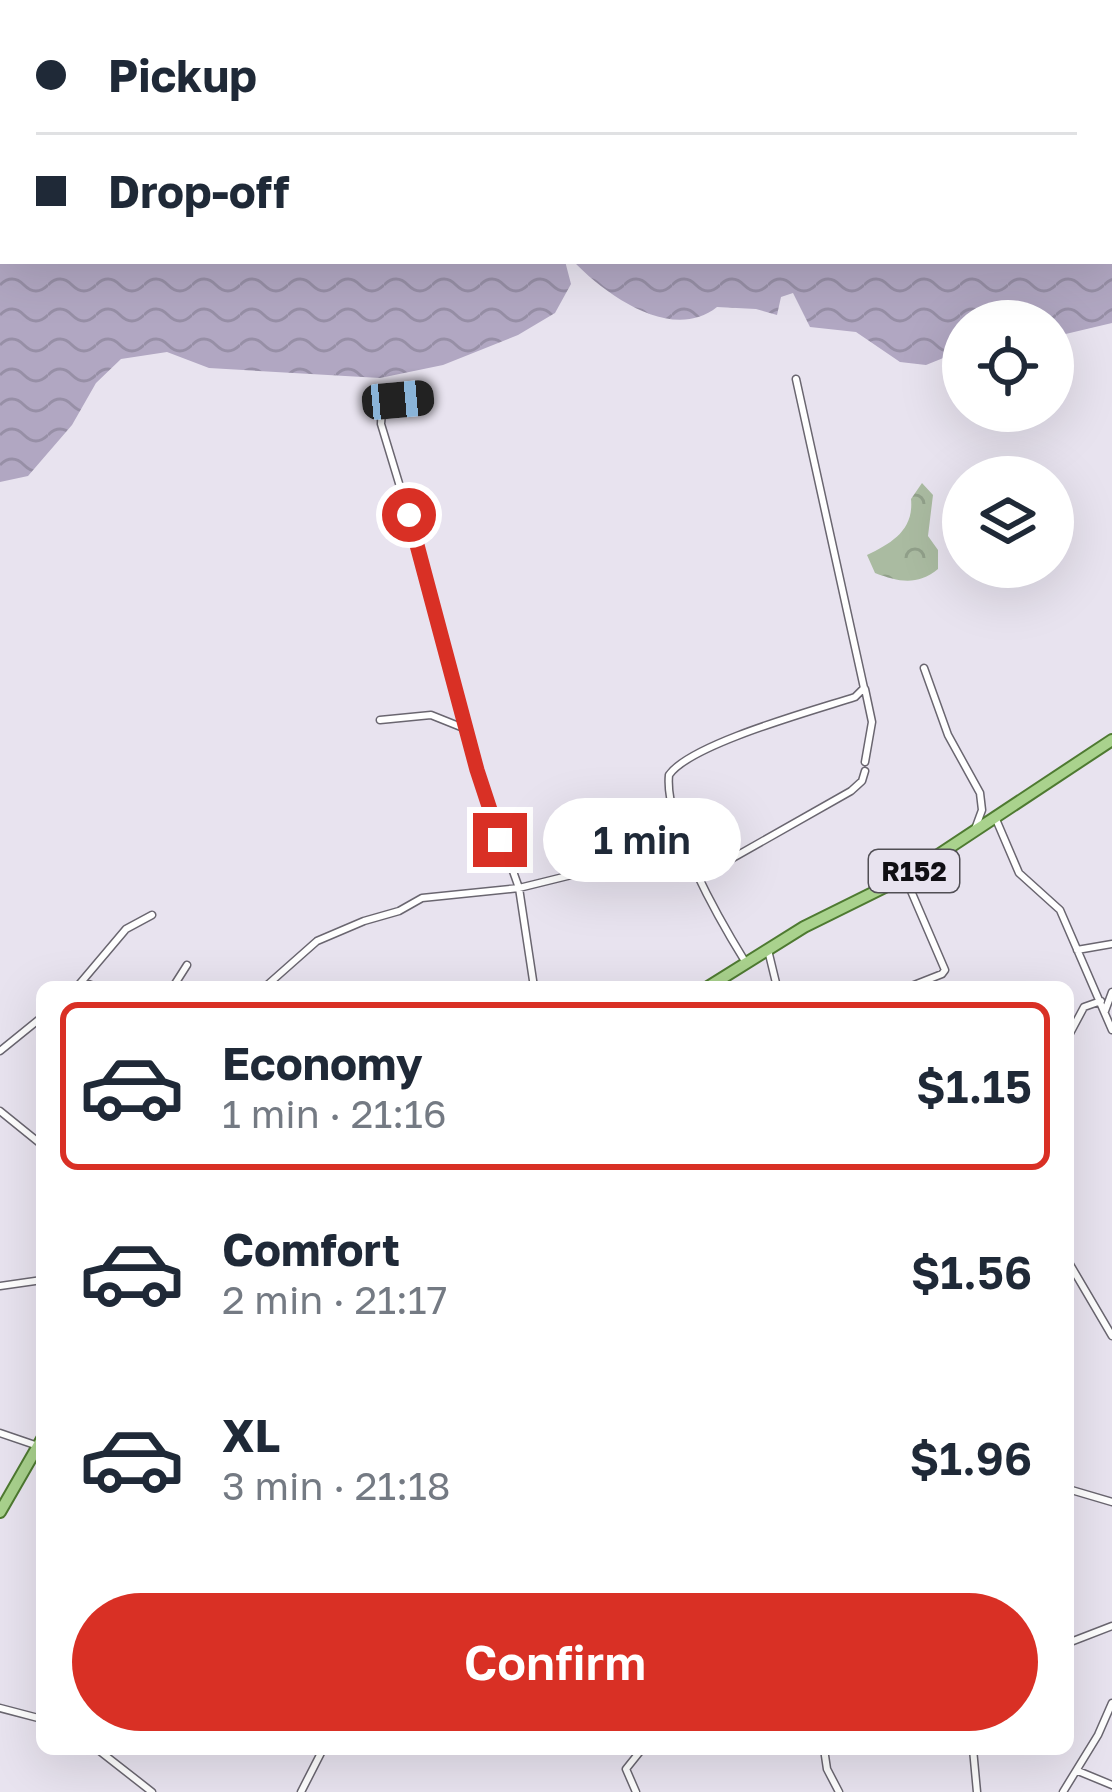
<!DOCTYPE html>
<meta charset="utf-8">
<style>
:root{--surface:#fff;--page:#f2f2f3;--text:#1f2937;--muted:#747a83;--line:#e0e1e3;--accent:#d93025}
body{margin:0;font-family:"Golos Text",sans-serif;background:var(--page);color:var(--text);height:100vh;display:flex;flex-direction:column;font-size:45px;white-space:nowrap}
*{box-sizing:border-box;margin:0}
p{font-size:39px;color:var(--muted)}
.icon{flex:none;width:66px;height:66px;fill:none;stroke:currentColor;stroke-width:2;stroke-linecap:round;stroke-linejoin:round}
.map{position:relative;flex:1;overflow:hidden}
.drawer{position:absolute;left:36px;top:981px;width:1038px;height:774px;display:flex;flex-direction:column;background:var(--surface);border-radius:18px;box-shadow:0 12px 48px #0002}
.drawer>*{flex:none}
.guide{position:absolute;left:0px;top:0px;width:1113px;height:264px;box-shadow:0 12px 48px #0002;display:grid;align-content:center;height:264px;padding:0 36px;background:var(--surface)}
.buttons{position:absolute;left:942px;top:300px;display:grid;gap:24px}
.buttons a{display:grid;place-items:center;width:132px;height:132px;border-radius:50%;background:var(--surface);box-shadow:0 12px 48px #0002;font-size:60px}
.end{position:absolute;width:54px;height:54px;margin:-27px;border:15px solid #d93025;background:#fff;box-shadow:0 0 0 6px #fff}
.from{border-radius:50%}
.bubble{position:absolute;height:84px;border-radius:42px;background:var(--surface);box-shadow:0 12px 48px #0002;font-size:39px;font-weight:600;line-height:84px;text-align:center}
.car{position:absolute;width:36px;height:72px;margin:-36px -18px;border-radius:15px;box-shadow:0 0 9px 3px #0007;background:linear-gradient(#222 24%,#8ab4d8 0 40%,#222 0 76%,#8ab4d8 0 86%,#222 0)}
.guide b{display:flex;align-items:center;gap:42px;height:114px;font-size:45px}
.guide b+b{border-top:3px solid var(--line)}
.guide i{width:30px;height:30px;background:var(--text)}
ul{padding:21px 0 0;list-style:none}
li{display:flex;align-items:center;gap:36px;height:168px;margin:0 24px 18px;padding:0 12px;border:6px solid transparent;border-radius:18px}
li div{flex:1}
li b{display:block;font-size:45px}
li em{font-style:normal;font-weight:600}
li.current{border-color:var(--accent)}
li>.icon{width:108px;height:108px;stroke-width:1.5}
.button{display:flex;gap:24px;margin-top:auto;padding:24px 36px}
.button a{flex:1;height:138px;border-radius:72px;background:var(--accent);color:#fff;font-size:48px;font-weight:600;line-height:138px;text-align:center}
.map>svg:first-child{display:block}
.forest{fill:url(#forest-crowns)}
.water{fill:url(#water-waves)}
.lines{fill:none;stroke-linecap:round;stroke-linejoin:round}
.minor-casing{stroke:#6a6670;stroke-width:9}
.primary-casing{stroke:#4e7a31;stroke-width:14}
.minor{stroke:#fff;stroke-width:6}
.primary{stroke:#a9d28d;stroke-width:10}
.route{stroke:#d93025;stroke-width:15}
.labels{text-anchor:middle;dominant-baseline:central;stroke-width:10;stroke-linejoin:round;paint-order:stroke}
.shield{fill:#e8e3ef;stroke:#514f55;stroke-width:3}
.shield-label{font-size:27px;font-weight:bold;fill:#100f13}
</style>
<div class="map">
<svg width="1112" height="1792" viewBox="0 0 1112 1792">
<defs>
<pattern id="forest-crowns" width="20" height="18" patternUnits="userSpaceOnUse" patternTransform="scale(3)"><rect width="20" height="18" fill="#aabba1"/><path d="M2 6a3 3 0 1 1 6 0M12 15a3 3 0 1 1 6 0" fill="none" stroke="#91a08a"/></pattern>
<pattern id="water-waves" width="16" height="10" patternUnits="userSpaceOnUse" patternTransform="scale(3)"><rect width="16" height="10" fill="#b1a7c2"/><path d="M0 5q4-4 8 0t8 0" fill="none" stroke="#978fa6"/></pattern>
</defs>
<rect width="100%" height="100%" fill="#e8e3ef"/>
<!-- forest -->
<path class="forest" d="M922,483L933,495L928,536L938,550V569C917,586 899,582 875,573L867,555C892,543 914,530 911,499Z"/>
<!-- water -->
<path class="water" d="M0,0H1112V323L1053,337V321H963V350L926,365L900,362L856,332L810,327L793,293L781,297L777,315L756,309L717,307C672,343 606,295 573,261H1110V3H3V261H565L571,284L555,313L518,335L443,365L380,378L209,368L167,352L121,359L96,383L72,425L28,476L0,482Z"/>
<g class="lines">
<defs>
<path id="minor" d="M423,397C402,399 381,398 381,424L415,536L477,770L519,888L534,987
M924,668L948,735L980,793L982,810L975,829
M865,689L872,722L865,762
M380,720L431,715L466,729
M995,817L1019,873L1060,910L1112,1030
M701,876L851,791L862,781L865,771
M905,877L945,970L942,974L909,987
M768,950L777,987
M1077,950L1112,944
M746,963C720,921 664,824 669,775C690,744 815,710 855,697L864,688L796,379
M83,982L96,987
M77,987L126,929L152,915
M173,987L187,965
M265,987L317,941L364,921L399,911L422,898L519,888L685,847
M1105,1011L1112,992
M1068,1037L1084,1007L1101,1001
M0,1051L42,1017
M0,1111L42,1145
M1068,1261L1112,1336
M0,1286L42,1280
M0,1433L38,1446L42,1452
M1068,1489L1112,1502
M1068,1643L1112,1626
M0,1708L42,1719
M97,1749L152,1792
M824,1749L827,1769L839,1792
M973,1749L977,1792
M1078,1771L1112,1785
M301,1792L323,1749
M636,1792L626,1769L642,1749
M1063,1792L1098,1735L1112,1703"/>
<path id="primary" d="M708,987L804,927L905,877L1112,740
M0,1512L42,1439"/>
</defs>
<!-- minor casing -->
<use href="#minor" class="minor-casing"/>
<!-- primary casing -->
<use href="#primary" class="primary-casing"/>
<!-- minor -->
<use href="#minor" class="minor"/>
<!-- primary -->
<use href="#primary" class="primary"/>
</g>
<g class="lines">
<!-- route -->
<path class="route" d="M409,515L477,770L500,840"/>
</g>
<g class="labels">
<!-- shield labels -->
<rect class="shield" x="869" y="850" width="90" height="42" rx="9"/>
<g class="shield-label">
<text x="914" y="871">R152</text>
</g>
</g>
</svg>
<div class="buttons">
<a><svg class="icon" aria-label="locate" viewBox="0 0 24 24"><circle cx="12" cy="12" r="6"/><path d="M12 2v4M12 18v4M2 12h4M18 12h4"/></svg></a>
<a><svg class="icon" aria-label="layers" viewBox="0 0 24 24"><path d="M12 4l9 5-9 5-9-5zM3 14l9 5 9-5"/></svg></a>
</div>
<i class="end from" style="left:409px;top:515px"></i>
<i class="end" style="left:500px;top:840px"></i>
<div class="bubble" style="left:543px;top:798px;width:198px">1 min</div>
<i class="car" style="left:398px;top:400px;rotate:85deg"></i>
<div class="guide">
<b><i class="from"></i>Pickup</b>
<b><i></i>Drop-off</b>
</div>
<section class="drawer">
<ul>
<li class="current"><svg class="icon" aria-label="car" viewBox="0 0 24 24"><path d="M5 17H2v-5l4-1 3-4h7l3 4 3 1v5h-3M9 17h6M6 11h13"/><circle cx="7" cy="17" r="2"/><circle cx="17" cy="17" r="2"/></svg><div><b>Economy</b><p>1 min · 21:16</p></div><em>$1.15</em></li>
<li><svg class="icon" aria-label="car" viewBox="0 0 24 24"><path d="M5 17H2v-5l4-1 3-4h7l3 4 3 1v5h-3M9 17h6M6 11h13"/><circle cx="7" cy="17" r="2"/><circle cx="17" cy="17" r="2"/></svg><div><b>Comfort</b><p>2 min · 21:17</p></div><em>$1.56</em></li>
<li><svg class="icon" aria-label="car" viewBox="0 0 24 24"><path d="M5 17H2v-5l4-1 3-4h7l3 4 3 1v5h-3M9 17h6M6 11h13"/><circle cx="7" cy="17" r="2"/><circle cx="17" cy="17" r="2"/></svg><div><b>XL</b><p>3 min · 21:18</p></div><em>$1.96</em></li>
</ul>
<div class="button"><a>Confirm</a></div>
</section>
</div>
